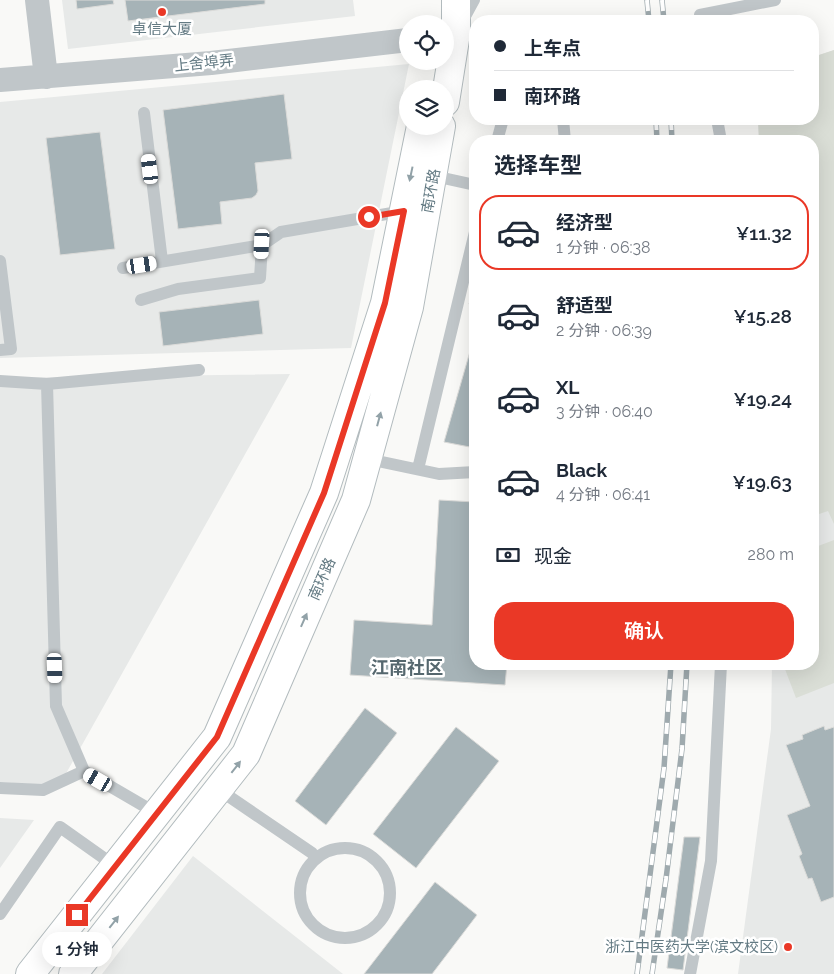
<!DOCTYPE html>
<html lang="zh">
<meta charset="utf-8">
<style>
:root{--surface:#fff;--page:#f6f6f7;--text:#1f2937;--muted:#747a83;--line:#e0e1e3;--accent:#ea3826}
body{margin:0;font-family:Raleway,"Noto Sans SC",sans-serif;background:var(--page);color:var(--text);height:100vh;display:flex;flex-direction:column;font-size:19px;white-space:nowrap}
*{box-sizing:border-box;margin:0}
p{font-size:16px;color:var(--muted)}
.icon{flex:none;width:28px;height:28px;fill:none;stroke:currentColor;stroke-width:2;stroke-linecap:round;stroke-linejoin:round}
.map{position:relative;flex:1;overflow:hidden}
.sheet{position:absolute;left:469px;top:135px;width:350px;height:535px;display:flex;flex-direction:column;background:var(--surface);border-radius:20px;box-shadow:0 5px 20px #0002}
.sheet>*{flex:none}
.banner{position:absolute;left:469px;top:15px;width:350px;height:110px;border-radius:20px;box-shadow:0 5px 20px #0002;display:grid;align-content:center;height:110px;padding:0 25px;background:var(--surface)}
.buttons{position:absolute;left:399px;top:15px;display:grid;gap:10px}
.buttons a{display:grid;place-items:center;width:55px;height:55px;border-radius:50%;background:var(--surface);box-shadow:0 5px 20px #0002;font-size:25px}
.end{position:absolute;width:22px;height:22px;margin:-11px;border:6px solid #ea3826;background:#fff;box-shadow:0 0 0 2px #fff}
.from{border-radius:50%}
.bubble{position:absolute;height:35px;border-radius:18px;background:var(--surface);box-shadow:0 5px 20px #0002;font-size:16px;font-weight:600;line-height:35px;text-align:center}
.car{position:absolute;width:15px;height:30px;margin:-15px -8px;border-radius:6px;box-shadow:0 0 4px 1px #0007;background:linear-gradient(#fff 24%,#345 0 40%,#fff 0 76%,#345 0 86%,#fff 0)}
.banner b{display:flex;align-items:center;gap:18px;height:48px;font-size:19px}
.banner b+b{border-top:1px solid var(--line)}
.banner i{width:12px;height:12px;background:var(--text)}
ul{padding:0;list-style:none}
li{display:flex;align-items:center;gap:15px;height:75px;margin:0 10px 8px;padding:0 15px;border:2px solid transparent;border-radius:20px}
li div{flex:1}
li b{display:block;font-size:19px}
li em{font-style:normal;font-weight:600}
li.selected{border-color:var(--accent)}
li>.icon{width:45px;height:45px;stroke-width:1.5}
h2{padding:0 25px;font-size:22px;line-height:60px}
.pay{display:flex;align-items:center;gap:12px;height:55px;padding:0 25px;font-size:19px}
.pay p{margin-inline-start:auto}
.primary-button{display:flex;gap:10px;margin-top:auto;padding:10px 25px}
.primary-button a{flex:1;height:58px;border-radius:20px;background:var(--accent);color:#fff;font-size:20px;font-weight:600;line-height:58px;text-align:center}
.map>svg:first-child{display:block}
.built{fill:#e7e9e8}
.green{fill:#daded6}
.building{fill:#a6b3b7;stroke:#dbdbd9}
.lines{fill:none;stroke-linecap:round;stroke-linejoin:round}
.secondary-casing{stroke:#b2bbbe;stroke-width:30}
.service{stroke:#c0c6c9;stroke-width:12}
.minor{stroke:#c0c6c9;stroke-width:24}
.secondary{stroke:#fff;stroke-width:28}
.rail-casing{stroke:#9faaae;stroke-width:5.5}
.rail{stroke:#fff;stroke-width:4;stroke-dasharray:11;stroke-linecap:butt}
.oneway{fill:#92a2a8}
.route{stroke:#ea3826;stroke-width:6}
.poi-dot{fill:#ea3826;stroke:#fff;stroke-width:2}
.labels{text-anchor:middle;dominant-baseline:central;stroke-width:5;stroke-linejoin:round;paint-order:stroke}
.poi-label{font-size:15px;fill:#637a83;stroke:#fff}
.street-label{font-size:15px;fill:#637a83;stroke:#fff}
.quarter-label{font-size:18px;font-weight:bold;fill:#55676e;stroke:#fff}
</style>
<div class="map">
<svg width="834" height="974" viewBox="0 0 834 974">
<rect width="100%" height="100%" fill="#f9f9f7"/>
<!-- built -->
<path class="built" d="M62,0H353L355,16L68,49Z
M834,50V974H738L771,729L772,664H812V141H759L758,119H812L813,57Z
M409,64L351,348L0,358V102Z
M290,374L59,786L0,782V378Z
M0,818L34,820L0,868Z
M193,856L343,974H102Z"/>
<!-- green -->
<path class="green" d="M834,50V524L828,511L813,516L812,141H759L758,119H812L813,57Z
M834,540V683L796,698L783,664H812L813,548Z"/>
<!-- building -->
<path class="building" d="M76,0H113L114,4L77,9Z
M125,0H265V4L128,21Z
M284,94L292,159L255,163L258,191L256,195L252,198L220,202L222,224L178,229L163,110Z
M100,132L115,249L60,255L46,138Z
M259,300L263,334L163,346L159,312Z
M475,300V322L469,303Z
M475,334V448L444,442Z
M439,500L475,502V664H507L505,685L350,675L354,620L432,625Z
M365,708L397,733L326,825L295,801Z
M824,726L825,730L834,727V897L821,902L812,878L808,879L799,856L802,854L787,815L810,806L786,745L803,739L802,735Z
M456,727L499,761L416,868L373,834Z
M684,837H700L683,970L667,968Z
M435,882L477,915L432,974H364Z"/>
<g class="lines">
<defs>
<path id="secondary" d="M445,102L456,33V0
M30,974L217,737L324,493L385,303L421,126
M73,974L246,754L356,500L409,307L441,126"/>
</defs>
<!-- secondary casing -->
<use href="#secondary" class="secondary-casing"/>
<!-- service -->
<path class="service" d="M701,21L700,15L775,0
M462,22L474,0
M144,113L162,261
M563,119L565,141
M717,119L721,141
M497,141L503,119
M434,176L475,185
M0,261L11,349L0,350
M123,268L262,245
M141,300L178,289L260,278L262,245L281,232L404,211
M0,381L47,384L199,370
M47,384L56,706L84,771L156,813
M368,459L439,474L475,472
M418,469L475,232
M0,788L43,790L84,771
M218,789L312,853L316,859
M300 893a45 45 0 1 1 90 0a45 45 0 1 1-90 0Z
M0,914L60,827L115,866
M690,974L711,861L721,664"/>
<!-- minor -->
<path class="minor" d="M37,0L46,77
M0,80L211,63L408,40"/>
<!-- secondary -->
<use href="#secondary" class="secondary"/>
<defs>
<path id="rail" d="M647,0L649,21
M662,0L664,21
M656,119L657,141
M671,119L672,141
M637,974L664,768L671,664
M652,974L666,879L682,749L687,664"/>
</defs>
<!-- rail casing -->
<use href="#rail" class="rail-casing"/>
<!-- rail -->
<use href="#rail" class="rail"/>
</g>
<!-- one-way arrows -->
<defs><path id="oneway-solid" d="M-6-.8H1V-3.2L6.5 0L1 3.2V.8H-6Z" transform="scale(1.25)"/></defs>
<g class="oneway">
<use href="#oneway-solid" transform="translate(411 174) rotate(102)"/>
<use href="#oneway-solid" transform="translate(379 419) rotate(-75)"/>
<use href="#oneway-solid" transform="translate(304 620) rotate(-66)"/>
<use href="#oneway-solid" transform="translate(236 767) rotate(-52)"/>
<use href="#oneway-solid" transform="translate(114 922) rotate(-52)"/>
</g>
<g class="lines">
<!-- route -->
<path class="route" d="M77,915L217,737L324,493L385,303L404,211L369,217"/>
</g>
<!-- markers -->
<g class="poi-dot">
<circle cx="162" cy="12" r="5"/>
<circle cx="788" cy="947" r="5"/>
</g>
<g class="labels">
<!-- poi labels -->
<g class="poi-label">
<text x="162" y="29">卓信大厦</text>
<text x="778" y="947" text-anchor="end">浙江中医药大学(滨文校区)</text>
</g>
<!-- street labels -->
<g class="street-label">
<text transform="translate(204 63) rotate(-6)">上舍埠弄</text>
<text transform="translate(431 191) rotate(-80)">南环路</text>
<text transform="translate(322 579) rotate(-66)">南环路</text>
</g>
<!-- quarter labels -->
<g class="quarter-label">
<text x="407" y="667">江南社区</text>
</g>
</g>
</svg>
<div class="buttons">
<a><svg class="icon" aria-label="locate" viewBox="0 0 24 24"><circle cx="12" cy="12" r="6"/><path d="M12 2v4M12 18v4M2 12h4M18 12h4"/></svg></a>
<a><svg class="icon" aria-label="layers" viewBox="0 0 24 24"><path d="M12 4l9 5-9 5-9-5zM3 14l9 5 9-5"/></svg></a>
</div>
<i class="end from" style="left:369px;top:217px"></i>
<i class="end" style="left:77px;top:915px"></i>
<div class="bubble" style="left:42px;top:932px;width:70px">1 分钟</div>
<i class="car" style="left:150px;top:169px;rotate:353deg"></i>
<i class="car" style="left:262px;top:244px;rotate:183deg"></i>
<i class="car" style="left:142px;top:265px;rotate:81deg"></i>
<i class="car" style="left:55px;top:668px;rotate:178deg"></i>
<i class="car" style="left:98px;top:780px;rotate:300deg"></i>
<div class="banner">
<b><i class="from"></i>上车点</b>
<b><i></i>南环路</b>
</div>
<section class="sheet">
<h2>选择车型</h2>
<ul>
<li class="selected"><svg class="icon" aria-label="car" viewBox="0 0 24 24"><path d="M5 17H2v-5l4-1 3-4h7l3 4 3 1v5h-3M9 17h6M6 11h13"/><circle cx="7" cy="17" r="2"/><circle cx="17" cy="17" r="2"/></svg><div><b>经济型</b><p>1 分钟 · 06:38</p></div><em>¥11.32</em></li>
<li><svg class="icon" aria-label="car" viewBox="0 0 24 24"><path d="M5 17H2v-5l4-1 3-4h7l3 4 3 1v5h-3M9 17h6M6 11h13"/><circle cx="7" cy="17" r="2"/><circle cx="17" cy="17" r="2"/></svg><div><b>舒适型</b><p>2 分钟 · 06:39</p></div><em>¥15.28</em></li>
<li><svg class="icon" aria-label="car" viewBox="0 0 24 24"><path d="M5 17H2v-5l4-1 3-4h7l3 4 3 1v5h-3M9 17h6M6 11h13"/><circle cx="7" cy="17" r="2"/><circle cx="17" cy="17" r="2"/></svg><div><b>XL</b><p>3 分钟 · 06:40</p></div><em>¥19.24</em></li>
<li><svg class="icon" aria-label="car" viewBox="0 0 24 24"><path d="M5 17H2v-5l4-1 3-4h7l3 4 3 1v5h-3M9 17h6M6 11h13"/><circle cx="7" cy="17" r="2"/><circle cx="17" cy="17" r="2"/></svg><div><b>Black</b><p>4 分钟 · 06:41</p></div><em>¥19.63</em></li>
</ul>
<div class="pay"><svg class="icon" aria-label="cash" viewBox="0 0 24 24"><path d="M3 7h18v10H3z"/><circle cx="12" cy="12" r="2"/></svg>现金<p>280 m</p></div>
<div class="primary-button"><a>确认</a></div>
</section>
</div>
